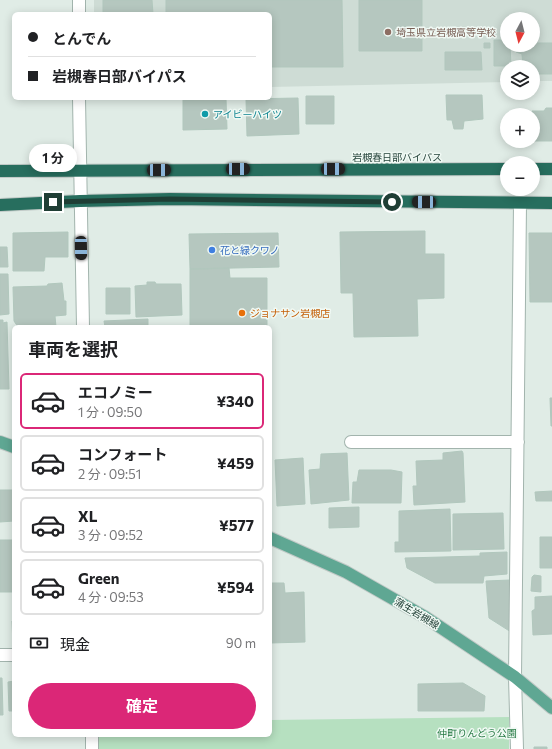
<!DOCTYPE html>
<html lang="ja">
<meta charset="utf-8">
<style>
:root{--surface:#fff;--page:#f6f6f6;--text:#202124;--muted:#757577;--line:#e0e0e0;--accent:#db2777}
body{margin:0;font-family:Commissioner,"Noto Sans JP",sans-serif;background:var(--page);color:var(--text);height:100vh;display:flex;flex-direction:column;font-size:15px;white-space:nowrap}
*{box-sizing:border-box;margin:0}
p{font-size:13px;color:var(--muted)}
.icon{flex:none;width:22px;height:22px;fill:none;stroke:currentColor;stroke-width:2;stroke-linecap:round;stroke-linejoin:round}
.map{position:relative;flex:1;overflow:hidden}
.drawer{position:absolute;left:12px;top:325px;width:260px;height:412px;display:flex;flex-direction:column;background:var(--surface);border-radius:6px;box-shadow:0 2px 10px #0003}
.drawer>*{flex:none}
.hud{position:absolute;left:12px;top:12px;width:260px;height:88px;border-radius:6px;box-shadow:0 2px 10px #0003;display:grid;align-content:center;height:88px;padding:0 16px;background:var(--surface)}
.needle{width:26px;rotate:187deg}
.controls{position:absolute;left:500px;top:12px;display:grid;gap:8px}
.controls a{display:grid;place-items:center;width:40px;height:40px;border-radius:50%;background:var(--surface);box-shadow:0 2px 10px #0003;font-size:20px}
.end{position:absolute;width:18px;height:18px;margin:-9px;border:5px solid #1f3e35;background:#fff;box-shadow:0 0 0 2px #fff}
.from{border-radius:50%}
.bubble{position:absolute;height:28px;border-radius:14px;background:var(--surface);box-shadow:0 2px 10px #0003;font-size:13px;font-weight:700;line-height:28px;text-align:center}
.car{position:absolute;width:12px;height:24px;margin:-12px -6px;border-radius:5px;box-shadow:0 0 3px 1px #0007;background:linear-gradient(#222 24%,#8ab4d8 0 40%,#222 0 76%,#8ab4d8 0 86%,#222 0)}
.hud b{display:flex;align-items:center;gap:14px;height:38px;font-size:15px}
.hud b+b{border-top:1px solid var(--line)}
.hud i{width:10px;height:10px;background:var(--text)}
ul{padding:0;list-style:none}
li{display:flex;align-items:center;gap:12px;height:56px;margin:0 8px 6px;padding:0 8px;border:2px solid var(--line);border-radius:6px}
li div{flex:1}
li b{display:block;font-size:15px}
li em{font-style:normal;font-weight:700}
li.selected{border-color:var(--accent)}
li>.icon{width:36px;height:36px;stroke-width:1.5}
h2{padding:0 16px;font-size:18px;line-height:48px}
.pay{display:flex;align-items:center;gap:10px;height:44px;padding:0 16px;font-size:15px}
.pay p{margin-inline-start:auto}
.button{display:flex;gap:8px;margin-top:auto;padding:8px 16px}
.button a{flex:1;height:46px;border-radius:24px;background:var(--accent);color:#fff;font-size:16px;font-weight:700;line-height:46px;text-align:center}
.map>svg:first-child{display:block}
.built{fill:#cedcd5;fill-rule:evenodd}
.green{fill:#b6e0c0}
.building{fill:#b5c7bf;stroke:#b1c7bd}
.lines{fill:none;stroke-linecap:round;stroke-linejoin:round}
.minor-casing{stroke:#a2b4ad;stroke-width:14}
.major-casing{stroke:#c0c9c6;stroke-width:14}
.highway-casing{stroke:#c0c9c6;stroke-width:14}
.minor{stroke:#fff;stroke-width:12}
.major{stroke:#5fa793;stroke-width:12}
.highway{stroke:#276e5e;stroke-width:12}
.route{stroke:#1f3e35;stroke-width:5}
.education-dot{fill:#8d6e63;stroke:#f0f9f4;stroke-width:1.5}
.culture-dot{fill:#0f9aa8;stroke:#f0f9f4;stroke-width:1.5}
.shop-dot{fill:#3f7fe0;stroke:#f0f9f4;stroke-width:1.5}
.food-dot{fill:#e8710a;stroke:#f0f9f4;stroke-width:1.5}
.labels{text-anchor:middle;dominant-baseline:central;stroke-width:3;stroke-linejoin:round;paint-order:stroke}
.education-label{font-size:10px;fill:#785e54;stroke:#f0f9f4;text-anchor:start}
.culture-label{font-size:10px;fill:#0d838f;stroke:#f0f9f4;text-anchor:start}
.street-label{font-size:10px;fill:#1f3e35;stroke:#f0f9f4}
.shop-label{font-size:10px;fill:#366cbe;stroke:#f0f9f4;text-anchor:start}
.food-label{font-size:10px;fill:#c56008;stroke:#f0f9f4;text-anchor:start}
.park-label{font-size:10px;fill:#257943;stroke:#f0f9f4}
</style>
<div class="map">
<svg width="552" height="749" viewBox="0 0 552 749">
<rect width="100%" height="100%" fill="#e0ece6"/>
<!-- built -->
<path class="built" d="M94,0H552V81H533V67H507V82L270,87V14H94ZM507,19H533V45H507Z"/>
<!-- green -->
<path class="green" d="M509,717V749H98V735H270V720Z"/>
<!-- building -->
<path class="building" d="M103,0H152L153,14H103Z
M166,0H342L343,67H270V14H166Z
M359,0H422V51H359Z
M494,40H507V45H510L511,66H494Z
M484,43H490V48H484Z
M533,43H552V74H533V67H523L522,54L516,52L517,47H523V45H533Z
M445,52H481L482,70H445Z
M446,95H482L483,119L464,121L463,129H454L452,120H447Z
M306,96H334V124H306Z
M298,98L299,134L247,136L246,99Z
M226,99L227,129L183,130V100Z
M546,108H552V141H532V111H544Z
M425,231V254H444V298L417,299L418,336L354,337L353,293H341L340,232Z
M68,232V257H45L44,271H13V233Z
M278,233L279,267L190,269L189,234Z
M529,233H552V302H530Z
M0,247H7L8,267H0Z
M229,268L230,278H267V327H190V269Z
M0,274H8L9,314L0,315Z
M147,282H155L156,284H181L182,315L136,317L135,286L147,285Z
M62,283L64,301H66V315L55,316L56,327H18L14,321L13,287L47,286L48,284Z
M106,288H130V314H106Z
M148,319V327H105L104,321Z
M0,320H3V323L7,322L9,389H0Z
M13,340H14V397H13Z
M550,398H552V426H551Z
M462,451L463,453L465,502L414,505L413,486H417L416,461L443,460V453Z
M347,453L349,500L311,504L309,470L320,469L321,454Z
M303,458L305,504L277,506L275,460Z
M359,470H391L402,472L401,503H352L353,482H357Z
M0,490H14V521L0,522Z
M552,491V501H536L535,492Z
M359,507V527L329,528V508Z
M450,509L451,551L395,552V542H399V511Z
M503,513L504,549L453,550V514Z
M540,537H552V568H540Z
M0,540H14V592H0Z
M507,552V574L484,576L483,583H435L407,568L405,558L480,556V553Z
M534,575L541,576V592L531,591L532,577Z
M510,580L511,632L489,618L486,581Z
M270,583H284L285,593L304,592L305,642L270,643Z
M552,596V634L533,635L532,611L535,609V597Z
M12,621H14V646H13Z
M0,678H2L3,715H0Z
M14,681V711H9L8,682Z
M463,683L485,696L484,711H418V684Z
M534,747H547V749H534Z"/>
<g class="lines">
<defs>
<path id="minor" d="M79,0V14
M79,98L83,327
M351,442H518
M0,655H14
M92,735V749
M517,749L515,677L520,204"/>
<path id="major" d="M0,442L14,447
M270,538L346,572L425,617L515,677L552,708"/>
<path id="highway" d="M533,169H552
M0,171L507,169
M0,205L80,201L170,199L552,203"/>
</defs>
<!-- minor casing -->
<use href="#minor" class="minor-casing"/>
<!-- major casing -->
<use href="#major" class="major-casing"/>
<!-- highway casing -->
<use href="#highway" class="highway-casing"/>
<!-- minor -->
<use href="#minor" class="minor"/>
<!-- major -->
<use href="#major" class="major"/>
<!-- highway -->
<use href="#highway" class="highway"/>
</g>
<g class="lines">
<!-- route -->
<path class="route" d="M53,202L170,199L392,202"/>
</g>
<!-- markers -->
<circle class="education-dot" cx="388" cy="32" r="4"/>
<circle class="culture-dot" cx="205" cy="114" r="4"/>
<circle class="shop-dot" cx="212" cy="250" r="4"/>
<circle class="food-dot" cx="242" cy="313" r="4"/>
<g class="labels">
<!-- education labels -->
<g class="education-label">
<text x="396" y="32">埼玉県立岩槻高等学校</text>
</g>
<!-- culture labels -->
<g class="culture-label">
<text x="213" y="114">アイビーハイツ</text>
</g>
<!-- street labels -->
<g class="street-label">
<text x="397" y="157">岩槻春日部バイパス</text>
<text transform="translate(417 613) rotate(31)">蒲生岩槻線</text>
</g>
<!-- shop labels -->
<g class="shop-label">
<text x="220" y="250">花と緑クワノ</text>
</g>
<!-- food labels -->
<g class="food-label">
<text x="250" y="313">ジョナサン岩槻店</text>
</g>
<!-- park labels -->
<g class="park-label">
<text x="477" y="733">仲町りんどう公園</text>
</g>
</g>
</svg>
<div class="controls">
<a><svg class="needle" viewBox="-14 -14 28 28"><path d="M0-13l5 13h-10z" fill="#e53935"/><path d="M0 13l5-13h-10z" fill="#757577"/></svg></a>
<a><svg class="icon" aria-label="layers" viewBox="0 0 24 24"><path d="M12 4l9 5-9 5-9-5zM3 14l9 5 9-5"/></svg></a>
<a>+</a>
<a>−</a>
</div>
<i class="end from" style="left:392px;top:202px"></i>
<i class="end" style="left:53px;top:202px"></i>
<div class="bubble" style="left:29px;top:144px;width:48px">1 分</div>
<i class="car" style="left:238px;top:169px;rotate:90deg"></i>
<i class="car" style="left:333px;top:169px;rotate:90deg"></i>
<i class="car" style="left:159px;top:170px;rotate:89deg"></i>
<i class="car" style="left:424px;top:202px;rotate:271deg"></i>
<i class="car" style="left:81px;top:248px;rotate:179deg"></i>
<div class="hud">
<b><i class="from"></i>とんでん</b>
<b><i></i>岩槻春日部バイパス</b>
</div>
<section class="drawer">
<h2>車両を選択</h2>
<ul>
<li class="selected"><svg class="icon" aria-label="car" viewBox="0 0 24 24"><path d="M5 17H2v-5l4-1 3-4h7l3 4 3 1v5h-3M9 17h6M6 11h13"/><circle cx="7" cy="17" r="2"/><circle cx="17" cy="17" r="2"/></svg><div><b>エコノミー</b><p>1 分 · 09:50</p></div><em>¥340</em></li>
<li><svg class="icon" aria-label="car" viewBox="0 0 24 24"><path d="M5 17H2v-5l4-1 3-4h7l3 4 3 1v5h-3M9 17h6M6 11h13"/><circle cx="7" cy="17" r="2"/><circle cx="17" cy="17" r="2"/></svg><div><b>コンフォート</b><p>2 分 · 09:51</p></div><em>¥459</em></li>
<li><svg class="icon" aria-label="car" viewBox="0 0 24 24"><path d="M5 17H2v-5l4-1 3-4h7l3 4 3 1v5h-3M9 17h6M6 11h13"/><circle cx="7" cy="17" r="2"/><circle cx="17" cy="17" r="2"/></svg><div><b>XL</b><p>3 分 · 09:52</p></div><em>¥577</em></li>
<li><svg class="icon" aria-label="car" viewBox="0 0 24 24"><path d="M5 17H2v-5l4-1 3-4h7l3 4 3 1v5h-3M9 17h6M6 11h13"/><circle cx="7" cy="17" r="2"/><circle cx="17" cy="17" r="2"/></svg><div><b>Green</b><p>4 分 · 09:53</p></div><em>¥594</em></li>
</ul>
<div class="pay"><svg class="icon" aria-label="cash" viewBox="0 0 24 24"><path d="M3 7h18v10H3z"/><circle cx="12" cy="12" r="2"/></svg>現金<p>90 m</p></div>
<div class="button"><a>確定</a></div>
</section>
</div>
